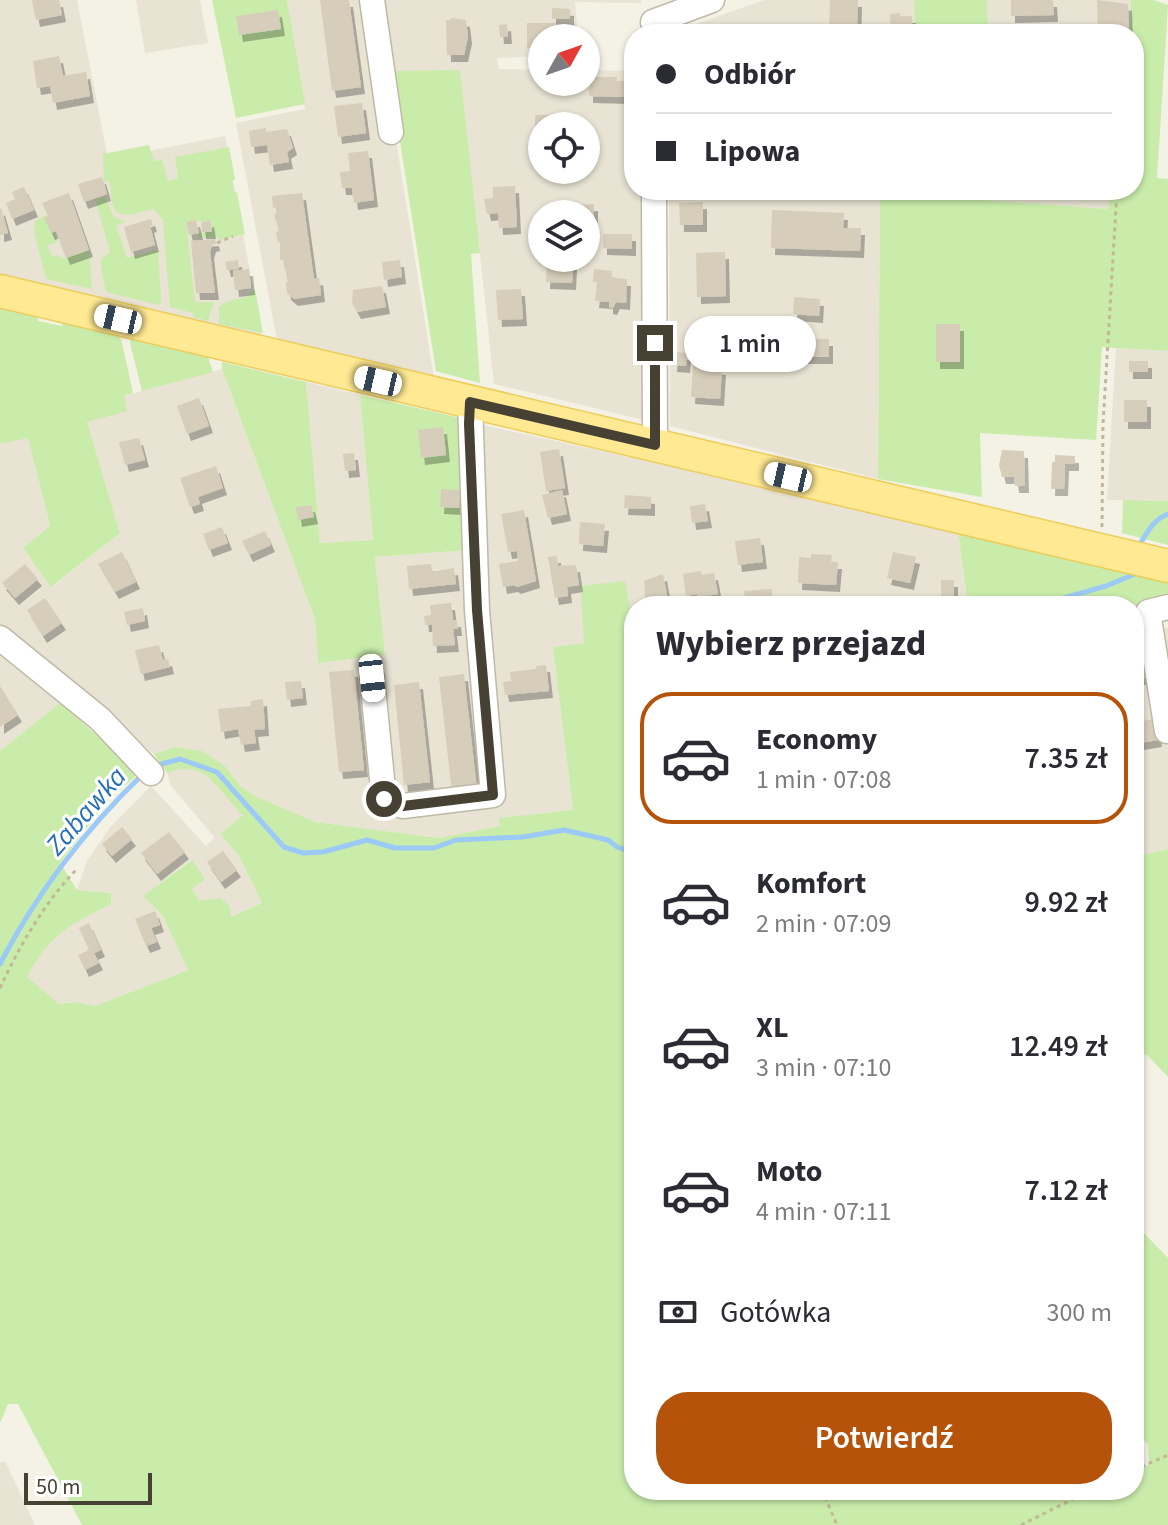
<!DOCTYPE html>
<html lang="pl">
<meta charset="utf-8">
<style>
:root{--surface:#fff;--page:#f2f2f3;--text:#2b2b33;--muted:#7c7c81;--line:#e1e1e2;--accent:#b45309}
body{margin:0;font-family:"Source Sans 3",sans-serif;background:var(--page);color:var(--text);height:100vh;display:flex;flex-direction:column;font-size:30px;white-space:nowrap}
*{box-sizing:border-box;margin:0}
p{font-size:26px;color:var(--muted)}
.icon{flex:none;width:44px;height:44px;fill:none;stroke:currentColor;stroke-width:2;stroke-linecap:round;stroke-linejoin:round}
.map{position:relative;flex:1;overflow:hidden}
.panel{position:absolute;left:624px;top:596px;width:520px;height:904px;display:flex;flex-direction:column;background:var(--surface);border-radius:32px;box-shadow:0 2px 6px #0004}
.panel>*{flex:none}
.banner{position:absolute;left:624px;top:24px;width:520px;height:176px;border-radius:32px;box-shadow:0 2px 6px #0004;display:grid;align-content:center;height:176px;padding:0 32px;background:var(--surface)}
.needle{width:52px;rotate:50deg}
.buttons{position:absolute;left:528px;top:24px;display:grid;gap:16px}
.buttons a{display:grid;place-items:center;width:72px;height:72px;border-radius:50%;background:var(--surface);box-shadow:0 2px 6px #0004;font-size:40px}
.scale{position:absolute;left:24px;bottom:20px;width:128px;box-sizing:border-box;padding-left:8px;border:4px solid #474134;border-top:0;font-size:22px;line-height:28px;white-space:nowrap;color:#474134;-webkit-text-stroke:6px #fff;paint-order:stroke}
.end{position:absolute;width:36px;height:36px;margin:-18px;border:10px solid #474134;background:#fff;box-shadow:0 0 0 4px #fff}
.from{border-radius:50%}
.bubble{position:absolute;height:56px;border-radius:28px;background:var(--surface);box-shadow:0 2px 6px #0004;font-size:26px;font-weight:600;line-height:56px;text-align:center}
.car{position:absolute;width:24px;height:48px;margin:-24px -12px;border-radius:10px;box-shadow:0 0 6px 2px #0007;background:linear-gradient(#fff 24%,#345 0 40%,#fff 0 76%,#345 0 86%,#fff 0)}
.banner b{display:flex;align-items:center;gap:28px;height:76px;font-size:30px}
.banner b+b{border-top:2px solid var(--line)}
.banner i{width:20px;height:20px;background:var(--text)}
ul{padding:0;list-style:none}
li{display:flex;align-items:center;gap:24px;height:132px;margin:0 16px 12px;padding:0 16px;border:4px solid transparent;border-radius:32px}
li div{flex:1}
li b{display:block;font-size:30px}
li em{font-style:normal;font-weight:600}
li.selected{border-color:var(--accent)}
li>.icon{width:72px;height:72px;stroke-width:1.5}
h2{padding:0 32px;font-size:36px;line-height:96px}
.pay{display:flex;align-items:center;gap:20px;height:88px;padding:0 32px;font-size:30px}
.pay p{margin-inline-start:auto}
.cta{display:flex;gap:16px;margin-top:auto;padding:16px 32px}
.cta a{flex:1;height:92px;border-radius:32px;background:var(--accent);color:#fff;font-size:32px;font-weight:600;line-height:92px;text-align:center}
.map>svg:first-child{display:block}
.residential{fill:#e8e3d3;fill-rule:evenodd}
.green{fill:#c9ecaa}
.lines{fill:none;stroke-linecap:round;stroke-linejoin:round}
.stream{stroke:#9ccaf6;stroke-width:5}
.building{fill:#d6cdba;filter:url(#shadow)}
.minor-casing{stroke:#c0b9a7;stroke-width:27}
.major-casing{stroke:#edcd5a;stroke-width:35}
.path{stroke:#c3b797;stroke-width:3;stroke-dasharray:4 4;stroke-linecap:butt}
.minor{stroke:#fff;stroke-width:24}
.major{stroke:#ffe993;stroke-width:32}
.route{stroke:#474134;stroke-width:10}
.labels{text-anchor:middle;dominant-baseline:central;stroke-width:6;stroke-linejoin:round;paint-order:stroke}
.water-label{font-size:28px;font-style:italic;fill:#256fbb;stroke:#fff}
</style>
<div class="map">
<svg width="1168" height="1525" viewBox="0 0 1168 1525">
<defs>
<filter id="shadow"><feDropShadow dx="4" dy="7" stdDeviation="0" flood-color="#0004"/></filter>
</defs>
<rect width="100%" height="100%" fill="#f4f1e5"/>
<!-- residential -->
<path class="residential" d="M0,0H77L108,159L225,136L262,337L0,277Z
M136,0H200L208,43L145,53Z
M287,0H365L396,140L434,379L277,340L236,123L305,109Z
M378,0H641V3L575,2L577,27H560V38H542V56L497,58L499,69L542,70V82H586V70L634,71V190H641L644,420L494,384L460,71H389ZM542,126H586V170H542ZM542,214H586V258H542Z
M764,0H914L915,34H668Z
M987,0H1131L1130,34H988Z
M669,190H880L878,479L670,426Z
M972,190H1111L1109,209L971,199Z
M1116,348L1168,351V501L1107,500Z
M222,369L315,619L318,663L385,655L375,557L468,550L474,423L958,530L968,606H634V635L624,581L584,643L553,647L573,810L500,818V826L439,838L315,822L255,796L240,786L225,766L176,747L154,754L0,629V444L28,437L50,527L23,548L52,587L120,533L87,422L124,396Z
M306,382L360,395L373,540L320,543Z
M1134,619H1144L1147,633L1168,628V849L1134,857Z
M0,647L55,692L60,703L0,751Z
M181,767L198,770L213,782L243,815L220,834L238,854L262,903L231,917L199,901L192,889L191,860L143,896L163,916L188,970L95,1006L76,1002L59,1004L26,978L39,954L69,924L110,904L111,893L77,890L87,861L111,826L151,786L206,846L215,838L171,786L167,773Z
M5,1461L35,1525H0V1463Z"/>
<!-- green -->
<path class="green" d="M212,0H287L305,104L236,118Z
M914,0H987L988,34H915Z
M1131,0H1153L1168,5L1157,178L1168,179V351L1102,347L1096,440L980,433L982,497L878,479L880,190H972L971,199L1108,209L1111,190H1134V34H1130Z
M460,70L480,253L471,254L480,383L436,371L389,71Z
M149,145L154,161L162,160L168,181L178,178L175,157L229,147L235,179L232,182L233,190L237,193L245,234L219,240L218,237L198,238L199,233L212,232L210,220L205,221L204,223L196,220L186,222L195,302H214L208,321L194,317L193,313L170,307L163,220L154,209C141,210 120,223 113,206C110,198 112,191 109,181H104L103,154Z
M105,197L114,217L126,222L116,225L127,258L158,250L161,300L159,305L106,292L100,261L110,252L95,199Z
M46,215L51,233L55,232L57,242L47,245L52,257L58,255L63,259L89,250L92,289L46,279L34,232L35,221Z
M255,289L263,333L219,324V307C234,295 242,304 255,289Z
M0,302L37,314L38,321L62,326L63,318L115,332L121,339L133,393L124,396L127,411L87,422L120,533L51,587L23,548L50,526L28,438L0,444Z
M131,338L207,354L213,372L142,391L130,343Z
M222,362L306,382L320,543L373,540L360,395L461,418L468,550L375,557L385,655L318,663L315,619L222,369Z
M1123,500L1168,501V545L1122,533Z
M958,530L1168,578V599L1132,606H968Z
M625,581L634,635V1490H1134V1472L1149,1465L1148,1445L1134,1426V1223L1168,1258V1525H82L18,1404H8L0,1423V751L60,703L109,746L123,750L138,774L106,803L60,863L77,890L111,893V904C70,924 48,936 27,977L59,1004L76,1002L95,1006L188,970L163,916L143,896L192,860L205,879L192,889L199,901L221,898L230,907L231,917L262,903L238,854L220,834L243,815C218,792 206,757 167,773L154,754L176,747L202,751L225,766L240,786L255,796L315,822L439,838L500,826L499,818L573,810L553,647L584,643L581,586Z
M1168,849V1077L1146,1054L1134,1060V857Z"/>
<g class="lines">
<!-- stream -->
<path class="stream" d="M1140,544C1148,531 1153,520 1168,514
M1036,606L1106,586L1135,574
M154,766L180,759L217,772L284,847L303,853L323,852L367,840L395,848H434L456,840L523,837L564,830L608,840L617,847L634,853
M0,964C36,894 86,829 143,774"/>
</g>
<!-- building -->
<path class="building" d="M32,0H59L62,15L36,20Z
M320,0H349L361,87L332,91Z
M830,0H858L857,34H829Z
M1011,0H1053L1054,15L1011,16Z
M1097,0L1128,4L1129,34H1098Z
M552,8L570,9V19H552Z
M278,10L281,29L239,35L236,16Z
M900,13V16H912V34H891L890,14Z
M451,18L466,20L468,37L464,55H447L446,20H451Z
M527,23H555V37L542,38V48H527Z
M507,24L508,37H500L499,25Z
M59,56L63,76L86,72L90,96L53,103L50,86L37,88L33,61Z
M592,77H617V81H625L624,97L589,96V81H592Z
M362,103L366,133L338,137L334,106Z
M535,115H568V125L535,128Z
M266,128V132L287,129L293,148L287,152L289,162L270,165L267,145L251,147L249,131Z
M368,151L374,200L354,203L352,188H342L340,172L350,171L348,153Z
M102,177L107,194L84,202L78,184Z
M515,186L517,227L499,228L498,213L487,214L484,199L493,198V187Z
M24,187L34,210L12,219L6,203L15,199L12,192Z
M69,193L89,250L66,258L56,231L51,233L44,218L48,216L42,203Z
M302,193L314,279L319,278L321,295L294,299L287,293L286,282H288L283,260H280V242L278,243L276,232L279,231L274,214H276V207L273,208L272,196Z
M703,202V225H680L679,203Z
M594,204V230L586,231V214H553V206Z
M1,208L8,233L0,235V209Z
M772,210L844,213L843,228H861L860,251L771,248Z
M151,219L153,225L150,226L155,245L131,252L124,227Z
M196,220L199,233L189,235L186,222Z
M210,220L212,232H202L201,223Z
M603,234H632V249L603,248Z
M215,239L216,244L212,245L210,252L215,293H196L191,241Z
M725,252L726,296L697,297L696,253Z
M238,260L239,269L227,270L225,262Z
M400,260L402,277L384,280L382,262Z
M547,262L573,263L572,283L546,282Z
M249,269L251,288L235,290L233,271Z
M594,269L612,271V278L627,279L626,303L616,302L613,308L609,307V302L595,301L597,282H593Z
M382,286L386,307L357,312L352,303L353,290Z
M521,289L523,319L498,320L496,290Z
M794,297L820,299L819,316L793,314Z
M703,320H719L720,345H703Z
M936,324H960V362H936Z
M808,333H813V339H829V357H795V339L808,338Z
M674,352L687,353L686,366L673,365Z
M1129,361H1148V372H1129Z
M693,366L722,368L720,399L691,397Z
M199,398L209,426L187,434L177,406Z
M1124,400H1147V422H1124Z
M443,427L446,455L421,458L418,430Z
M139,438L145,460L125,465L119,442Z
M559,449L565,488L546,491L540,452Z
M1002,450L1024,451L1025,486H1015L1014,477H1002L999,465Z
M354,453L356,470L345,471L343,454Z
M1055,455L1075,456V464H1065L1064,489H1051L1052,462H1055Z
M216,466L223,488L198,497L200,504L190,507L180,478Z
M441,489L460,490L459,508L440,507Z
M562,490L567,514L548,518L542,495Z
M625,495L651,497V509L624,508Z
M705,504L708,521L692,523L690,506Z
M311,505L314,517L298,520L296,507Z
M524,510L536,581L517,587L514,585L503,587L499,564L518,561L517,551L508,552L501,514Z
M580,522L605,524L603,546L579,544Z
M222,527L228,543L209,550L203,534Z
M265,531L271,545L249,555L242,541Z
M760,538L763,562L738,565L735,541Z
M122,552L136,582L115,592L98,564Z
M893,552L916,557L910,583L887,578Z
M811,554L832,555L831,562H838L836,585L798,583L799,557L811,558Z
M557,556L558,566L576,565L579,585L567,587L568,596L555,598L548,557Z
M25,564L38,579L15,598L2,583Z
M431,564L432,572L454,568L456,584L409,589L407,566Z
M701,571L702,575L714,573L718,594L698,597L697,594L686,596L683,574Z
M663,574L669,606H646L644,581Z
M941,580H954V600H941Z
M772,589L773,606H746L744,591Z
M45,598L62,623L43,636L27,610Z
M451,603L453,620H457L458,629H453L455,645L433,646L432,625H425L424,616L431,615L430,605Z
M143,608L145,621L127,625L124,612Z
M159,645L163,660L168,659L170,667L141,674L135,650Z
M1145,655L1148,677L1134,679V656Z
M546,665L549,691L505,695L503,682L511,681L510,672L536,669V666Z
M354,670L364,770L339,772L329,672Z
M464,674L477,790L452,793L439,677Z
M301,681L303,698L287,700L285,682Z
M419,682L430,782L404,785L394,685Z
M0,686L18,715L0,727Z
M263,699L265,729L254,730L256,743L241,745L238,729L221,732L218,709L251,706V701Z
M1155,719L1158,740L1134,744V722Z
M122,827L132,839L112,856L102,844Z
M169,832L185,852L157,874L141,853Z
M223,851L237,870L221,882L207,862Z
M155,911L160,925L151,928L157,942L146,946L135,919Z
M89,923L101,950L94,953L99,963L85,970L78,955L89,950L79,928Z"/>
<g class="lines">
<defs>
<path id="minor" d="M372,0L391,132
M653,22L712,0
M654,190L655,445
M0,638L100,719L151,773
M372,678L384,799L403,806L493,795L477,610L470,402
M1167,731L1148,612L1168,607"/>
<path id="major" d="M0,291L1168,566"/>
</defs>
<!-- minor casing -->
<use href="#minor" class="minor-casing"/>
<!-- major casing -->
<use href="#major" class="major-casing"/>
<!-- path -->
<path class="path" d="M217,243L233,236
M1102,527L1103,424L1117,191
M0,988C19,947 44,903 76,870
M1134,1470L1168,1455
M822,1490L837,1525
M1021,1525L1091,1490"/>
<!-- minor -->
<use href="#minor" class="minor"/>
<!-- major -->
<use href="#major" class="major"/>
</g>
<g class="lines">
<!-- route -->
<path class="route" d="M384,799L403,806L493,795L477,610L469,424L470,402L655,445V343"/>
</g>
<g class="labels">
<!-- water labels -->
<g class="water-label">
<text transform="translate(86 811) rotate(-49)">Zabawka</text>
</g>
</g>
</svg>
<div class="buttons">
<a><svg class="needle" viewBox="-14 -14 28 28"><path d="M0-13l5 13h-10z" fill="#e53935"/><path d="M0 13l5-13h-10z" fill="#7c7c81"/></svg></a>
<a><svg class="icon" aria-label="locate" viewBox="0 0 24 24"><circle cx="12" cy="12" r="6"/><path d="M12 2v4M12 18v4M2 12h4M18 12h4"/></svg></a>
<a><svg class="icon" aria-label="layers" viewBox="0 0 24 24"><path d="M12 4l9 5-9 5-9-5zM3 14l9 5 9-5"/></svg></a>
</div>
<div class="scale">50 m</div>
<i class="end from" style="left:384px;top:799px"></i>
<i class="end" style="left:655px;top:343px"></i>
<div class="bubble" style="left:684px;top:316px;width:132px">1 min</div>
<i class="car" style="left:118px;top:319px;rotate:283deg"></i>
<i class="car" style="left:378px;top:381px;rotate:283deg"></i>
<i class="car" style="left:788px;top:477px;rotate:283deg"></i>
<i class="car" style="left:372px;top:678px;rotate:174deg"></i>
<div class="banner">
<b><i class="from"></i>Odbiór</b>
<b><i></i>Lipowa</b>
</div>
<section class="panel">
<h2>Wybierz przejazd</h2>
<ul>
<li class="selected"><svg class="icon" aria-label="car" viewBox="0 0 24 24"><path d="M5 17H2v-5l4-1 3-4h7l3 4 3 1v5h-3M9 17h6M6 11h13"/><circle cx="7" cy="17" r="2"/><circle cx="17" cy="17" r="2"/></svg><div><b>Economy</b><p>1 min · 07:08</p></div><em>7.35 zł</em></li>
<li><svg class="icon" aria-label="car" viewBox="0 0 24 24"><path d="M5 17H2v-5l4-1 3-4h7l3 4 3 1v5h-3M9 17h6M6 11h13"/><circle cx="7" cy="17" r="2"/><circle cx="17" cy="17" r="2"/></svg><div><b>Komfort</b><p>2 min · 07:09</p></div><em>9.92 zł</em></li>
<li><svg class="icon" aria-label="car" viewBox="0 0 24 24"><path d="M5 17H2v-5l4-1 3-4h7l3 4 3 1v5h-3M9 17h6M6 11h13"/><circle cx="7" cy="17" r="2"/><circle cx="17" cy="17" r="2"/></svg><div><b>XL</b><p>3 min · 07:10</p></div><em>12.49 zł</em></li>
<li><svg class="icon" aria-label="car" viewBox="0 0 24 24"><path d="M5 17H2v-5l4-1 3-4h7l3 4 3 1v5h-3M9 17h6M6 11h13"/><circle cx="7" cy="17" r="2"/><circle cx="17" cy="17" r="2"/></svg><div><b>Moto</b><p>4 min · 07:11</p></div><em>7.12 zł</em></li>
</ul>
<div class="pay"><svg class="icon" aria-label="cash" viewBox="0 0 24 24"><path d="M3 7h18v10H3z"/><circle cx="12" cy="12" r="2"/></svg>Gotówka<p>300 m</p></div>
<div class="cta"><a>Potwierdź</a></div>
</section>
</div>
